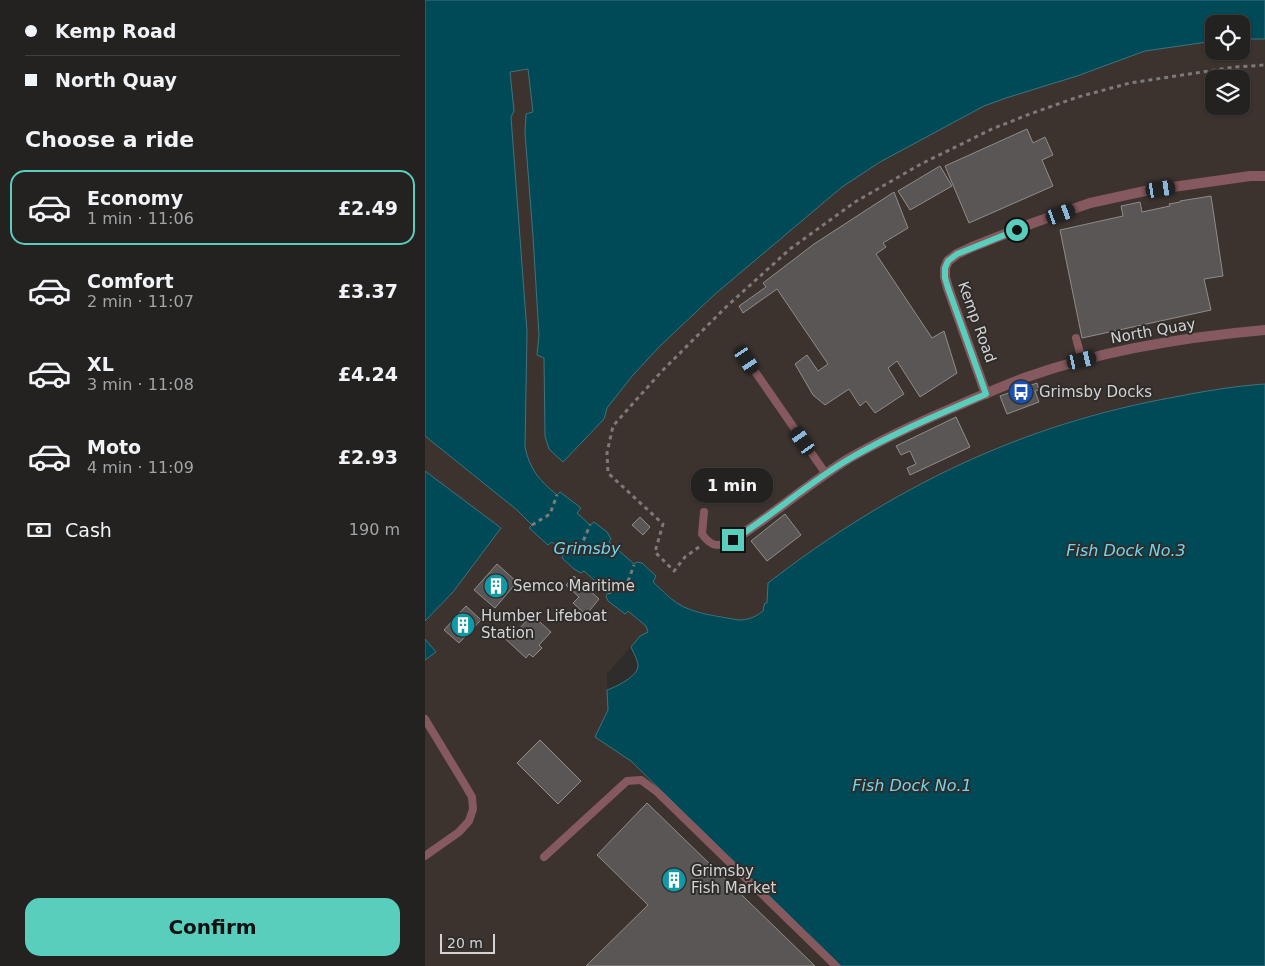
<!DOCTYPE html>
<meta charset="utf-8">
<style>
:root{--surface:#232220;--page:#2f2f2d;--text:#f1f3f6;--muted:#a3a4a5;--line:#403f3e;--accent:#5acebc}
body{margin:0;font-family:"DejaVu Sans",sans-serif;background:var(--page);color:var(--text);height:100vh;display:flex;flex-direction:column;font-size:19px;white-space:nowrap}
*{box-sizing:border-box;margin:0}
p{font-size:16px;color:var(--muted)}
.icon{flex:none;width:28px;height:28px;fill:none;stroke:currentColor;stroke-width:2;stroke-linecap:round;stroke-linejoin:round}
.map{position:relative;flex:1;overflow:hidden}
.panel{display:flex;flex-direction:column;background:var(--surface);width:425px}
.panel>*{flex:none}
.hud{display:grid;align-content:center;height:110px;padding:0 25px;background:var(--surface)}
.tools{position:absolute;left:780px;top:15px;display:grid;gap:10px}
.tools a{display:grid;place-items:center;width:45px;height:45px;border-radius:10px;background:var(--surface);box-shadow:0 1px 4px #0004,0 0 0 1px var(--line);font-size:25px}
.scale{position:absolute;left:15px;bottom:12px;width:55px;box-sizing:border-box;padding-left:5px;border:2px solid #d4d2d2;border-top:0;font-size:14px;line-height:18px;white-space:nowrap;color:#d4d2d2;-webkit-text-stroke:4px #2f2d2b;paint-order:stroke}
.end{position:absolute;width:22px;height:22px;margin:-11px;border:6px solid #5acebc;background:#111;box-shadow:0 0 0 2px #111}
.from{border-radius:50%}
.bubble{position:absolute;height:35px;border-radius:15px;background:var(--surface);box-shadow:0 1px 4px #0004,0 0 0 1px var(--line);font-size:16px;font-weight:700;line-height:35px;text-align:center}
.car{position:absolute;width:15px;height:30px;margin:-15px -8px;border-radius:6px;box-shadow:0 0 4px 1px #0007;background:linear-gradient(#222 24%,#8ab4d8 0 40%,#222 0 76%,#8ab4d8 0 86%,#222 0)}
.hud b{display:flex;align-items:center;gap:18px;height:48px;font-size:19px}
.hud b+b{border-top:1px solid var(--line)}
.hud i{width:12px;height:12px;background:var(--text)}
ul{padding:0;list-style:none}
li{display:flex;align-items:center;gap:15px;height:75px;margin:0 10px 8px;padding:0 15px;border:2px solid transparent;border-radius:15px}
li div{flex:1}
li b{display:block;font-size:19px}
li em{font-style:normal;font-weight:700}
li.selected{border-color:var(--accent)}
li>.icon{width:45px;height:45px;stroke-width:1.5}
h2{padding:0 25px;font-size:22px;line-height:60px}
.pay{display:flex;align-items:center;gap:12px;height:55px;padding:0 25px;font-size:19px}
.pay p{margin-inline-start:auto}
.primary-button{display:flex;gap:10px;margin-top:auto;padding:10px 25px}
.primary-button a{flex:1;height:58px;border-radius:15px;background:var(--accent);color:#111;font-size:20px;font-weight:700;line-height:58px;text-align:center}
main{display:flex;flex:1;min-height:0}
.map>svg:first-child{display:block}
.built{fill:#3c332f;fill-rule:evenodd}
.water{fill:#004a58;stroke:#40737d}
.building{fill:#5a5655;stroke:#8f8c8a}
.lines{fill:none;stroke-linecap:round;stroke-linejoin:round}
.path{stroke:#7d7b7a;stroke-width:3;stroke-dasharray:4 4;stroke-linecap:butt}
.lane{stroke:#85595d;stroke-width:8}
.street{stroke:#85595d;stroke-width:10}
.route{stroke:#5acebc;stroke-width:6}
.labels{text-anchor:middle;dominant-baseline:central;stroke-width:4;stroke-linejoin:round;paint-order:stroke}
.street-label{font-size:15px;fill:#d4d2d2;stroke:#2f2d2b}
.poi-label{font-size:15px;fill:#d4d2d2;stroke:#2f2d2b;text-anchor:start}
.water-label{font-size:16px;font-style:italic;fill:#73d4eb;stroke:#2f2d2b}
</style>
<main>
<section class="panel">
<div class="hud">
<b><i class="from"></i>Kemp Road</b>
<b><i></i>North Quay</b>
</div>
<h2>Choose a ride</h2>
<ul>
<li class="selected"><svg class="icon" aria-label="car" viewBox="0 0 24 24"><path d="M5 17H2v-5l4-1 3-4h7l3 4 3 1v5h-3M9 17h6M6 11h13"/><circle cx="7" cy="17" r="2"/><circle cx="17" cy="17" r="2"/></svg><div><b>Economy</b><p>1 min · 11:06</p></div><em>£2.49</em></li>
<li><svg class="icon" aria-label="car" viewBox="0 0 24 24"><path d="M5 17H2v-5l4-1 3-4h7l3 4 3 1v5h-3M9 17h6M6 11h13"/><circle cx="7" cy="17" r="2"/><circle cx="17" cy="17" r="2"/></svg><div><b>Comfort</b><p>2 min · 11:07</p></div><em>£3.37</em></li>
<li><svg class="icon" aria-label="car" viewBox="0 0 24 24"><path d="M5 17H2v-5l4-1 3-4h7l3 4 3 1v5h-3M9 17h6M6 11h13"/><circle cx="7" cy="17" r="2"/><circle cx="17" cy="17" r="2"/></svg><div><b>XL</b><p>3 min · 11:08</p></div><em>£4.24</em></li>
<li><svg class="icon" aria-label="car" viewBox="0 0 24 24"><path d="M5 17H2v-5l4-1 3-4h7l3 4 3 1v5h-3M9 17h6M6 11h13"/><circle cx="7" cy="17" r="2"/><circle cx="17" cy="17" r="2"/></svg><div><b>Moto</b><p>4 min · 11:09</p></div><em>£2.93</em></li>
</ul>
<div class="pay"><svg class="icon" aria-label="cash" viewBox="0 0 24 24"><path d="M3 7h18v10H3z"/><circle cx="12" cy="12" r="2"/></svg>Cash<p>190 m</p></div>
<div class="primary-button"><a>Confirm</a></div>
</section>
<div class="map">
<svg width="840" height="966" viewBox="0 0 840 966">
<rect width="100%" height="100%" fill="#2f2d2b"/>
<!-- built -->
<path class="built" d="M816,39H840V384L786,390L703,406L658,417L577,446L406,537L344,583L342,603L340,610L328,618L321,620H313L264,609L253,604L184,542L186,539L182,532L169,522L165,525L151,513L155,508L132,495L120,485L110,474L102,459L100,447L102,332L86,117L89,111L85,72L103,69L108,112L100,132L108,236L114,335L112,355L119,358L120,436L179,419L182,409L208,375L235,346L289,295L417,187L455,162L559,106L581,98L652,76L720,51L789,41V51H816ZM789,79H816V106H789Z
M0,436L92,510L107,525L104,529L123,545L127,542L139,553L137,559L149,569L156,573L158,571L183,593L181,596L183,601L199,614L203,610L221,626L223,632L211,640L182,674L183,710L197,754L206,761L416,966H0V660L11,652L0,639V621L28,592L76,528L0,471Z"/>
<!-- water -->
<path class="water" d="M0,0H840V39H816V24H789V41L720,51L652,76L581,98L559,106L455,162L417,187L289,295L235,346L208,375L182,408L179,419L138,462L124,449L120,436L119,358L112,355L114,335L108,236L100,133L101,114L108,112L103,69L85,72L89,111L86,117L102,332L100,447C105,470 114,480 132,495L135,492L156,508L152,513L165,525L169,522L182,532L186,539L184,542L209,564L212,562L217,563L231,576L228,582C236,589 243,597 252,603C268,614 294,616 313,620C324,620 331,617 339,610L338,609L340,603H342L343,583C466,488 597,424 750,397C780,391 810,386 840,384V966H416L206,761L170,737L183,710L182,690C191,687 213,676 213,666C213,660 208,652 206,647L215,636L223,632L221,626L203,611L200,614L183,601L181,596L183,593L159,571L156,573L149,569L137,558L139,553L127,542L123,545L104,528L107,525L92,510L0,436Z
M0,471L76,528L28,592L0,621Z
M0,639L11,652L0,660Z"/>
<!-- building -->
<path class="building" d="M602,129L608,143L620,137L628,155L617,160L628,186L544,223L520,166Z
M515,166L527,186L485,210L473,191Z
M469,192L483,228L458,243L461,247L451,254L507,338L519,331L532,373L495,397L472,361L463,368L479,394L450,413L441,401L435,406L424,389L400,405L388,395L370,364L382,355L393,371L403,364L352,289L318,313L314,306L341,287L338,283L389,244Z
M786,196L798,276L779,279L786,310L657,338L635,230L698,216L696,206L715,202L717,212L745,206L744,204L755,202V201Z
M612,383L614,390L610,391L614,402L582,414L575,396Z
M531,417L545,447L485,475L482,468L491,464L485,451L476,455L471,446Z
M360,514L376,535L342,561L326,541Z
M215,517L225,527L218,535L207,525Z
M72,564L92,582L70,608L49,590Z
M149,576L174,599L161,615L148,603L154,597L141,585Z
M41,606L56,620L34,643L19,630Z
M107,615L126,632L114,645L117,648L108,657L104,654L101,658L75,634L84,625L91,632Z
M115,740L156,781L133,804L92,763Z
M222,803L390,966H161L223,905L172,855Z"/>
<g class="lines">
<!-- path -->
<path class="path" d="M107,525L125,514L132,495
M274,547L260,557L249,571L230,552L238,524L183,473L182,453L188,426L236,372L301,307L365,249L430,202L496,164L567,129L605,114L653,97L705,83L810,67L840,65
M139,553L157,544L165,525
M183,593L202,584L209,565"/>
<!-- lane -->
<path class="lane" d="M651,338L657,360
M322,360L401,474
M279,512L277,534C287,548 294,547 308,540
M0,719L40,785L47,797L48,809L44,821L34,832L0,856
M119,857L202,781L216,780L231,791L411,966"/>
<!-- street -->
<path class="street" d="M561,394L523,288L520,277V268L523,261L532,254L547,247L608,223L665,203L720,191L825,176H840
M308,540C348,515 383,484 423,459C456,440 490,424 525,409C551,398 576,386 602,377C678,350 760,337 840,330"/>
</g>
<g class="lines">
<!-- route -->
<path class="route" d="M308,540C348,515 383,483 424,459C468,433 515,414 561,394L523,288L520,278V268L523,261L532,254L592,230"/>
</g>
<!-- icons -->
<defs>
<symbol id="bus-disc" viewBox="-11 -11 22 22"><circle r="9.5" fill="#1a4fb4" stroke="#2f2d2b"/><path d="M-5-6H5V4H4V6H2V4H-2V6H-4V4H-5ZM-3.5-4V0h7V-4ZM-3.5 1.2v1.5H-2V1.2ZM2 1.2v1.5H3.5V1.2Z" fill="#fff"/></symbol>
<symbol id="building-disc" viewBox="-11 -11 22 22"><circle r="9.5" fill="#0f9aa8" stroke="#2f2d2b"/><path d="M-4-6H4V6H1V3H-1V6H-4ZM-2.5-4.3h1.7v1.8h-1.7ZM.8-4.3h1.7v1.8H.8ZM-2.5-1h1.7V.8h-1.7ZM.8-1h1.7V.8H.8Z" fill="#fff"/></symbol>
</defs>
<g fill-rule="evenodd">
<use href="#bus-disc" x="582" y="378" width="28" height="28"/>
<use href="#building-disc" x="57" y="572" width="28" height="28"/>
<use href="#building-disc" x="24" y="611" width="28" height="28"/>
<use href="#building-disc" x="235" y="866" width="28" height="28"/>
</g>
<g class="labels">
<!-- street labels -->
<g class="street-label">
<text transform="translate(552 322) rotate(70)">Kemp Road</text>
<text transform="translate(728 331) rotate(-10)">North Quay</text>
</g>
<!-- poi labels -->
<g class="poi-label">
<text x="614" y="392">Grimsby Docks</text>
<text x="88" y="586">Semco Maritime</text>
<text x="56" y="616">Humber Lifeboat<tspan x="56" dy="17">Station</tspan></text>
<text x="266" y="871">Grimsby<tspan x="266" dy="17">Fish Market</tspan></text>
</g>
<!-- water labels -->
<g class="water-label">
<text x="162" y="548">Grimsby</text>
<text x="701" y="550">Fish Dock No.3</text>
<text x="487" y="785">Fish Dock No.1</text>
</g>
</g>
</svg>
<div class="tools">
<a><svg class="icon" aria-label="locate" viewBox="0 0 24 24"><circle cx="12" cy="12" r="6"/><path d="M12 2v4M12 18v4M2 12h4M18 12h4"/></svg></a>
<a><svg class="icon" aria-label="layers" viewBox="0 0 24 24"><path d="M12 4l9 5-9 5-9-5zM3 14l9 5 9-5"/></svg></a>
</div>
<div class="scale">20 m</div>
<i class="end from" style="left:592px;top:230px"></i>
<i class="end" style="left:308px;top:540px"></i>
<div class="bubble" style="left:266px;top:468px;width:82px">1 min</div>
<i class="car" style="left:736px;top:189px;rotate:81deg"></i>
<i class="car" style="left:636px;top:214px;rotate:70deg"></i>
<i class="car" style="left:322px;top:360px;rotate:146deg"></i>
<i class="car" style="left:657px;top:360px;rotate:77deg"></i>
<i class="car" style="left:378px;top:441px;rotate:325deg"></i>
</div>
</main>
